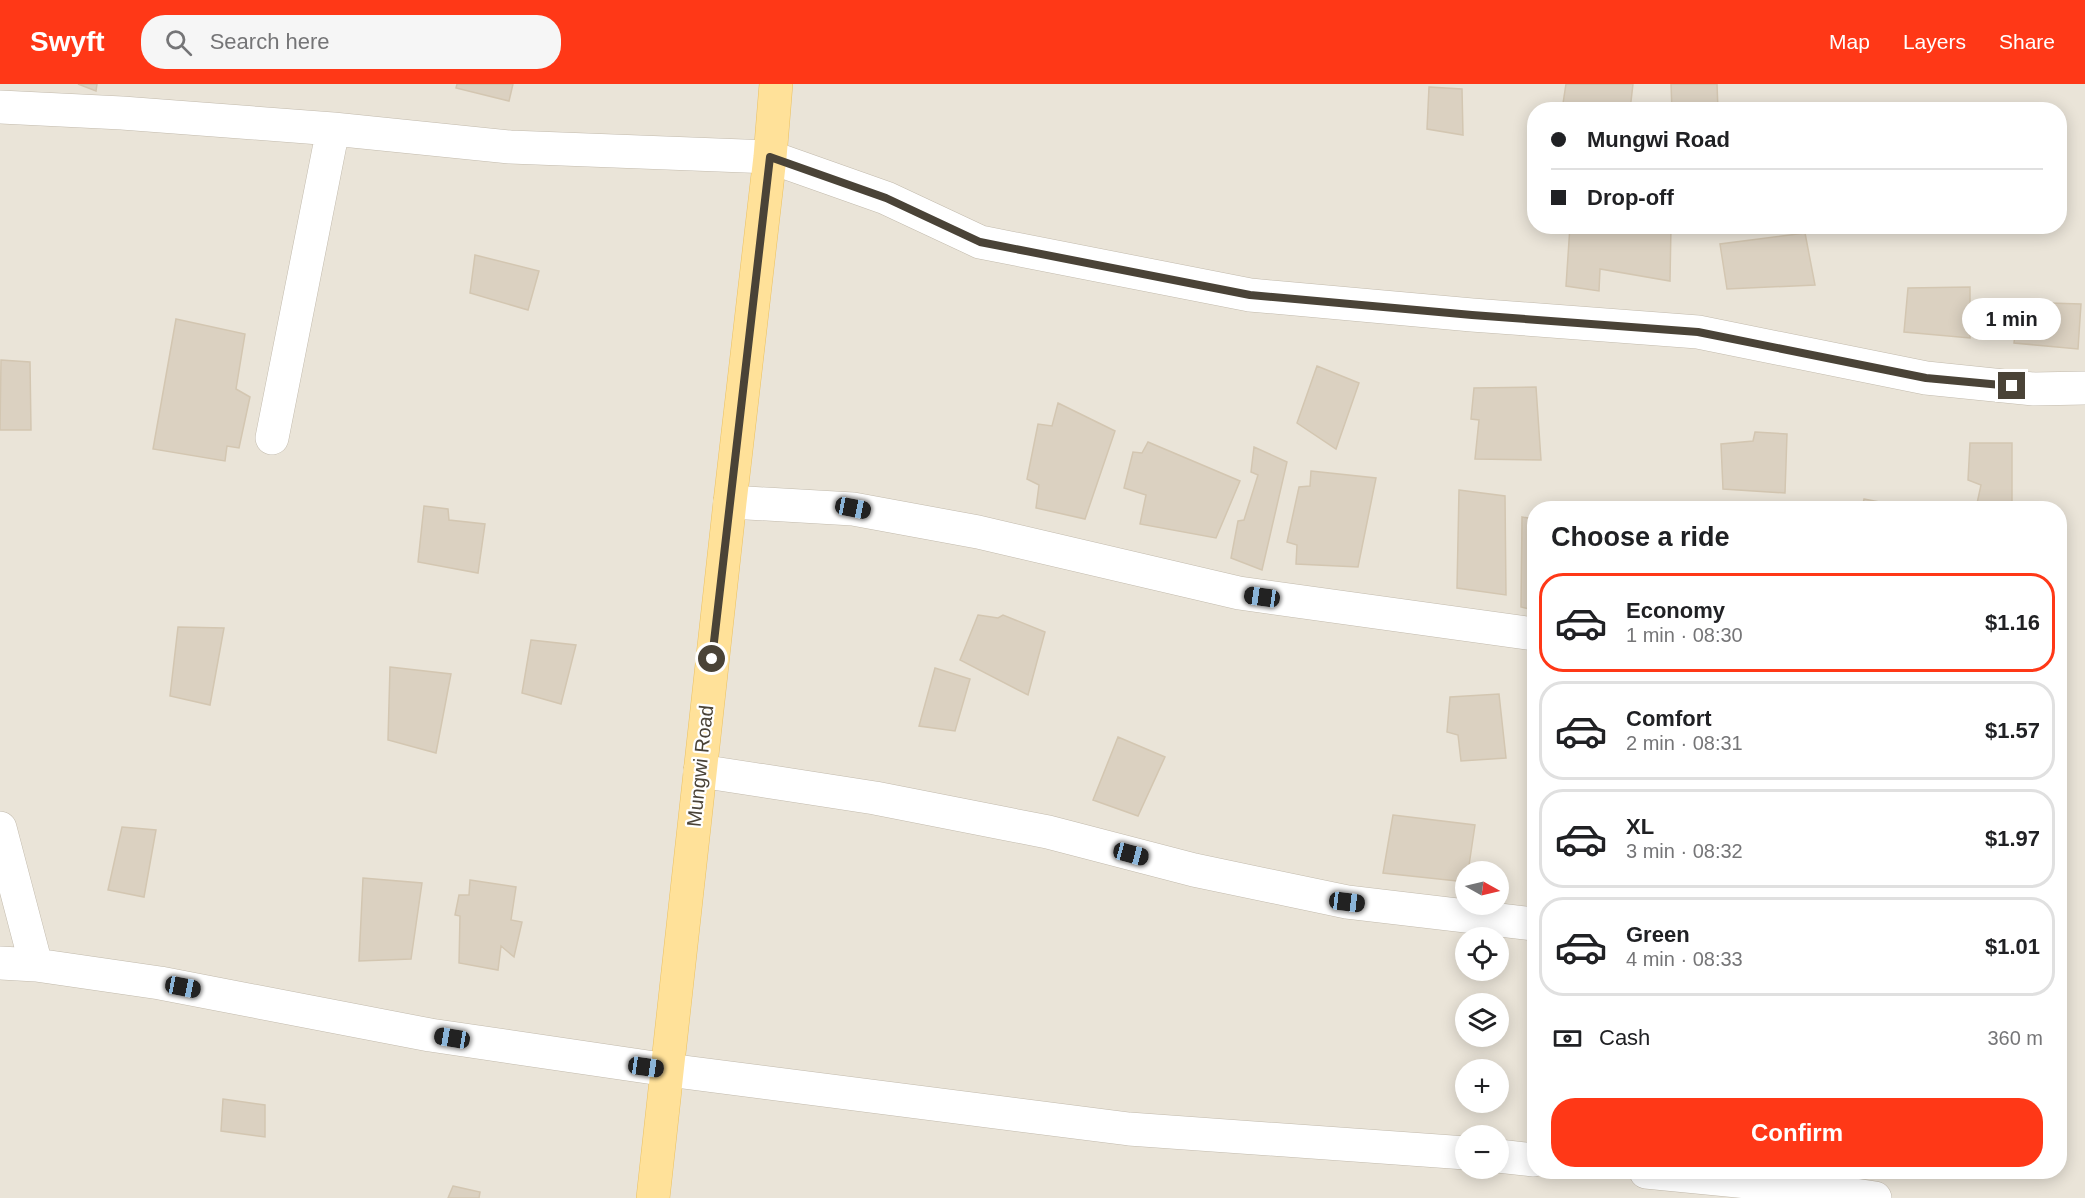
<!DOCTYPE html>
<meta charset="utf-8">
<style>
:root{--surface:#fff;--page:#f6f6f6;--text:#202124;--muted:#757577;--line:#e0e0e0;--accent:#ff3817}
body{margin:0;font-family:Helvetica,sans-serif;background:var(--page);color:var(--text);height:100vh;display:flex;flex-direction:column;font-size:22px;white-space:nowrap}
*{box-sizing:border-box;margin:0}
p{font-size:20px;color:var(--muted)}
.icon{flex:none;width:33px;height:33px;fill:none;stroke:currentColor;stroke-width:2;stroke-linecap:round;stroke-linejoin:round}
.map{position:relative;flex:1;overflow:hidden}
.panel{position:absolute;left:1527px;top:417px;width:540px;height:678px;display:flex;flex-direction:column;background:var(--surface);border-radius:24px;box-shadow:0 3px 15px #0003}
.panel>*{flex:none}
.guide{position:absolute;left:1527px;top:18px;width:540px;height:132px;border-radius:24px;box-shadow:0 3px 15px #0003;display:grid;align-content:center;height:132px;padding:0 24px;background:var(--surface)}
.needle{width:39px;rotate:98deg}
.fabs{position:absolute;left:1455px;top:777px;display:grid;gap:12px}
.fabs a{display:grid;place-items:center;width:54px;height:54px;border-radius:50%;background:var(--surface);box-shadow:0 3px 15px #0003;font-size:30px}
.end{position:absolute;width:27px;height:27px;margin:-14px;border:8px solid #4a4337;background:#fff;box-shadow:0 0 0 3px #fff}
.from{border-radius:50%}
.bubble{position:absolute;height:42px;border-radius:21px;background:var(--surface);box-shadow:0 3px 15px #0003;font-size:20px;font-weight:700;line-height:42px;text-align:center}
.car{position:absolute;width:18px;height:36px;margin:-18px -9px;border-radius:8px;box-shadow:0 0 4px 2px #0007;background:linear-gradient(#222 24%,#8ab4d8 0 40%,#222 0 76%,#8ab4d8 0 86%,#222 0)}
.guide b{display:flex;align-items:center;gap:21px;height:57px;font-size:22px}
.guide b+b{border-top:2px solid var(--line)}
.guide i{width:15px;height:15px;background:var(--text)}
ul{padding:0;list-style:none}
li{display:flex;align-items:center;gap:18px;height:99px;margin:0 12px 9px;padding:0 12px;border:3px solid var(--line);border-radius:24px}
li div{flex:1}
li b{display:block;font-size:22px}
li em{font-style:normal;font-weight:700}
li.active{border-color:var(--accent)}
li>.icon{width:54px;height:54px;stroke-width:1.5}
h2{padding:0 24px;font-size:27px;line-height:72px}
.pay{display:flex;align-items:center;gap:15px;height:66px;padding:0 24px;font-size:22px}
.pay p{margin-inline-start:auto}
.cta{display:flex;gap:12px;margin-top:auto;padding:12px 24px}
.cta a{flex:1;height:69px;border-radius:24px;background:var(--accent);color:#fff;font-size:24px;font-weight:700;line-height:69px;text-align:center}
header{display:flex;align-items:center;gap:36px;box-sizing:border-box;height:84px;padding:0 30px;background:var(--accent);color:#fff}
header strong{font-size:28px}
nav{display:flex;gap:33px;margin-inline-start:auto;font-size:21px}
.search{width:420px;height:54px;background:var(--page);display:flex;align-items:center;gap:15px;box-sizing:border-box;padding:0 21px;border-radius:24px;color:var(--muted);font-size:22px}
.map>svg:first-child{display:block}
.residential{fill:#eae4d8;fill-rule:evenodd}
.building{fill:#dbd1c1;stroke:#d3c6b1;stroke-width:1.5}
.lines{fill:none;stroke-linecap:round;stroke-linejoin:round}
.minor-casing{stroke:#c2baac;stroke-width:34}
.major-casing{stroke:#eac163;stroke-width:34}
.minor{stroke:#fff;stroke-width:33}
.major{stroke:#ffe199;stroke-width:33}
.route{stroke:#4a4337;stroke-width:8}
.labels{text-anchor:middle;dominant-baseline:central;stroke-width:4.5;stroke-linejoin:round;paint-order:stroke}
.street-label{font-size:20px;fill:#4a4337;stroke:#fff}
</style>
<header>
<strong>Swyft</strong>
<div class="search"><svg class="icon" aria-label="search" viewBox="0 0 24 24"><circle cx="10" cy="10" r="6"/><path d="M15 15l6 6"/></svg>Search here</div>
<nav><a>Map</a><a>Layers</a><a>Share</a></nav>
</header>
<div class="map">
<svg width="2085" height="1114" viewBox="0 0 2085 1114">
<rect width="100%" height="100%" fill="#f6f2ea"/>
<!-- residential -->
<path class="residential" d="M0,0H2085V1114H0ZM1534,26H2060V142H1534ZM1534,424H2060V1088H1534ZM1466,788H1498V820H1466ZM1466,854H1498V886H1466ZM1466,920H1498V952H1466ZM1466,986H1498V1018H1466ZM1466,1052H1498V1084H1466Z"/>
<!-- building -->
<path class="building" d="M78,0H97L96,7Z
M457,0H513L509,17L456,4Z
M1566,0H1633L1630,26H1562Z
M1671,0H1717L1718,26H1672Z
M1429,3L1462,5L1463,51L1427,45Z
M1570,142H1671L1670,197L1600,185L1599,207L1566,202Z
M1805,149L1815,201L1727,205L1720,160Z
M475,171L539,187L528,226L470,209Z
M1970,203V254L1904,248L1908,204Z
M2018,218L2081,220L2078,265L2014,259Z
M176,235L245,250L236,305L250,313L239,364L227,362L225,377L153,365Z
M1,276L30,278L31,346H0Z
M1317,282L1359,299L1336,365L1297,339Z
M1536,303L1541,376L1475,375L1479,336L1471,335L1474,304Z
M1058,319L1115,347L1085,435L1036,424L1039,401L1027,395L1038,340L1052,342Z
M1755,348L1787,350L1785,409L1723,405L1721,360L1753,357Z
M1148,358L1240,397L1216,454L1140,440L1146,411L1124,404L1133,368L1142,369Z
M1970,359H2012V424H1976L1981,401L1968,396Z
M1254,363L1287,378L1262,486L1231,474L1238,437L1244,436L1258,391L1251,388Z
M1311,387L1376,394L1358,483L1296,480L1297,461L1287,458L1299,403L1310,402Z
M1459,406L1505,412L1506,511L1457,504Z
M1864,415L1901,422V424H1862Z
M424,422L448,425L449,436L485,440L478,489L418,478Z
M1522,433L1534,435V526L1521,523Z
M978,531L998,534L1003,531L1045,548L1028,611L960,576Z
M178,543L224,544L210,621L170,612Z
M531,556L576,561L561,620L522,609Z
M390,583L451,590L436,669L388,656Z
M935,584L970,595L955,647L919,642Z
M1499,610L1506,674L1461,677L1458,651L1447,648L1450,613Z
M1118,653L1165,673L1138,732L1093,716Z
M1393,731L1475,741L1468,788H1466V798L1383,789Z
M122,743L156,746L144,813L108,806Z
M363,794L422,799L411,875L359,877Z
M470,796L516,803L511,836L522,838L514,873L501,862L498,886L459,879L460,832L455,831L459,811H469Z
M223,1015L265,1021V1053L221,1047Z
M453,1102L480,1108L479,1114H448Z"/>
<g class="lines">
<defs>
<path id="minor" d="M0,23L122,29L333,45
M272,354L333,45L510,63L770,73L886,114L980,158L1250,211L1472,231L1698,248L1926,294L2034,305L2085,304
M730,418L853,425L978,448L1239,509L1534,550
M700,687L875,714L1048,748L1194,786L1347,818L1534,840
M0,744L36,881
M0,879L36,881L160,899L430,951L668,986L1129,1045L1466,1069
M1498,1072L1534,1076
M1646,1088L1808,1104L1875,1114"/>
<path id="major" d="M653,1114L730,418L770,73L776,0"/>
</defs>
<!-- minor casing -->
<use href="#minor" class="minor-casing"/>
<!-- major casing -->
<use href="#major" class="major-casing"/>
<!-- minor -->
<use href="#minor" class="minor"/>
<!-- major -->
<use href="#major" class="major"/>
</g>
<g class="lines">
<!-- route -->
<path class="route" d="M712,575L770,73L886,114L980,158L1250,211L1472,231L1698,248L1926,294L2012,302"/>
</g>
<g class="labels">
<!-- street labels -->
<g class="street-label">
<text transform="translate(700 682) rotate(-84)">Mungwi Road</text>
</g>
</g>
</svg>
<div class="fabs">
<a><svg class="needle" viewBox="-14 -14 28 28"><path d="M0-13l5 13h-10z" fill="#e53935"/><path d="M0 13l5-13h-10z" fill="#757577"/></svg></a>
<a><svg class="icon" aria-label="locate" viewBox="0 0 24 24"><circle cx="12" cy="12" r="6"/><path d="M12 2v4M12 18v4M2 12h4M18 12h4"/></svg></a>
<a><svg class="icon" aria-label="layers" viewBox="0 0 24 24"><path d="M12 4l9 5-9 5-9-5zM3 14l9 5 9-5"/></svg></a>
<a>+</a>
<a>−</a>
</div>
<i class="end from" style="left:712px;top:575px"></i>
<i class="end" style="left:2012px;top:302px"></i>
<div class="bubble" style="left:1962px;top:214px;width:99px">1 min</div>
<i class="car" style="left:853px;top:424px;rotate:101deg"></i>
<i class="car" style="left:1262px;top:513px;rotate:278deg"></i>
<i class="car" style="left:1131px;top:770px;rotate:105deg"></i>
<i class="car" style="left:1347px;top:818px;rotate:97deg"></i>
<i class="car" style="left:183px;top:903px;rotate:101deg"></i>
<i class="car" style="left:452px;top:954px;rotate:279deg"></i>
<i class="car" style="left:646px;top:983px;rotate:98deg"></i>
<div class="guide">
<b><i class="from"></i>Mungwi Road</b>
<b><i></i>Drop-off</b>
</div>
<section class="panel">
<h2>Choose a ride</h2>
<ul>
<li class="active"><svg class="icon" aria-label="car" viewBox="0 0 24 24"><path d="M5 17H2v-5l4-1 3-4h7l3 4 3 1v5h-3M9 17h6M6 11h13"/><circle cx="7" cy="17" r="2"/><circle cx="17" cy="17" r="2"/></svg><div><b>Economy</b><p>1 min · 08:30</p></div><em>$1.16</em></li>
<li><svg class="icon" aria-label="car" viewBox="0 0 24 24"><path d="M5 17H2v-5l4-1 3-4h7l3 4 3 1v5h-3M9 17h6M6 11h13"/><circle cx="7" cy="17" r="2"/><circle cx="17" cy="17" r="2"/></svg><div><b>Comfort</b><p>2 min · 08:31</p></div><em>$1.57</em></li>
<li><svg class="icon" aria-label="car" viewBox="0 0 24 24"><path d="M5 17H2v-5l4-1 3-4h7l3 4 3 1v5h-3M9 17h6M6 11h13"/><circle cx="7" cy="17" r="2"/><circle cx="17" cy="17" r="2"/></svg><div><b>XL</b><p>3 min · 08:32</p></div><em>$1.97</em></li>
<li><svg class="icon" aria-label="car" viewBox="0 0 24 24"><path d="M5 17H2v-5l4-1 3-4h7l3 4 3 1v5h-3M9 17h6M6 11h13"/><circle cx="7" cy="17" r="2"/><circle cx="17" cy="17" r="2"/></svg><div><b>Green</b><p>4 min · 08:33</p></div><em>$1.01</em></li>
</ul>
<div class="pay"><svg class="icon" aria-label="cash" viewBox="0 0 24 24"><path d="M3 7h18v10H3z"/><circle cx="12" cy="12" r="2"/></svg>Cash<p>360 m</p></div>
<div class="cta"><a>Confirm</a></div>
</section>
</div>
